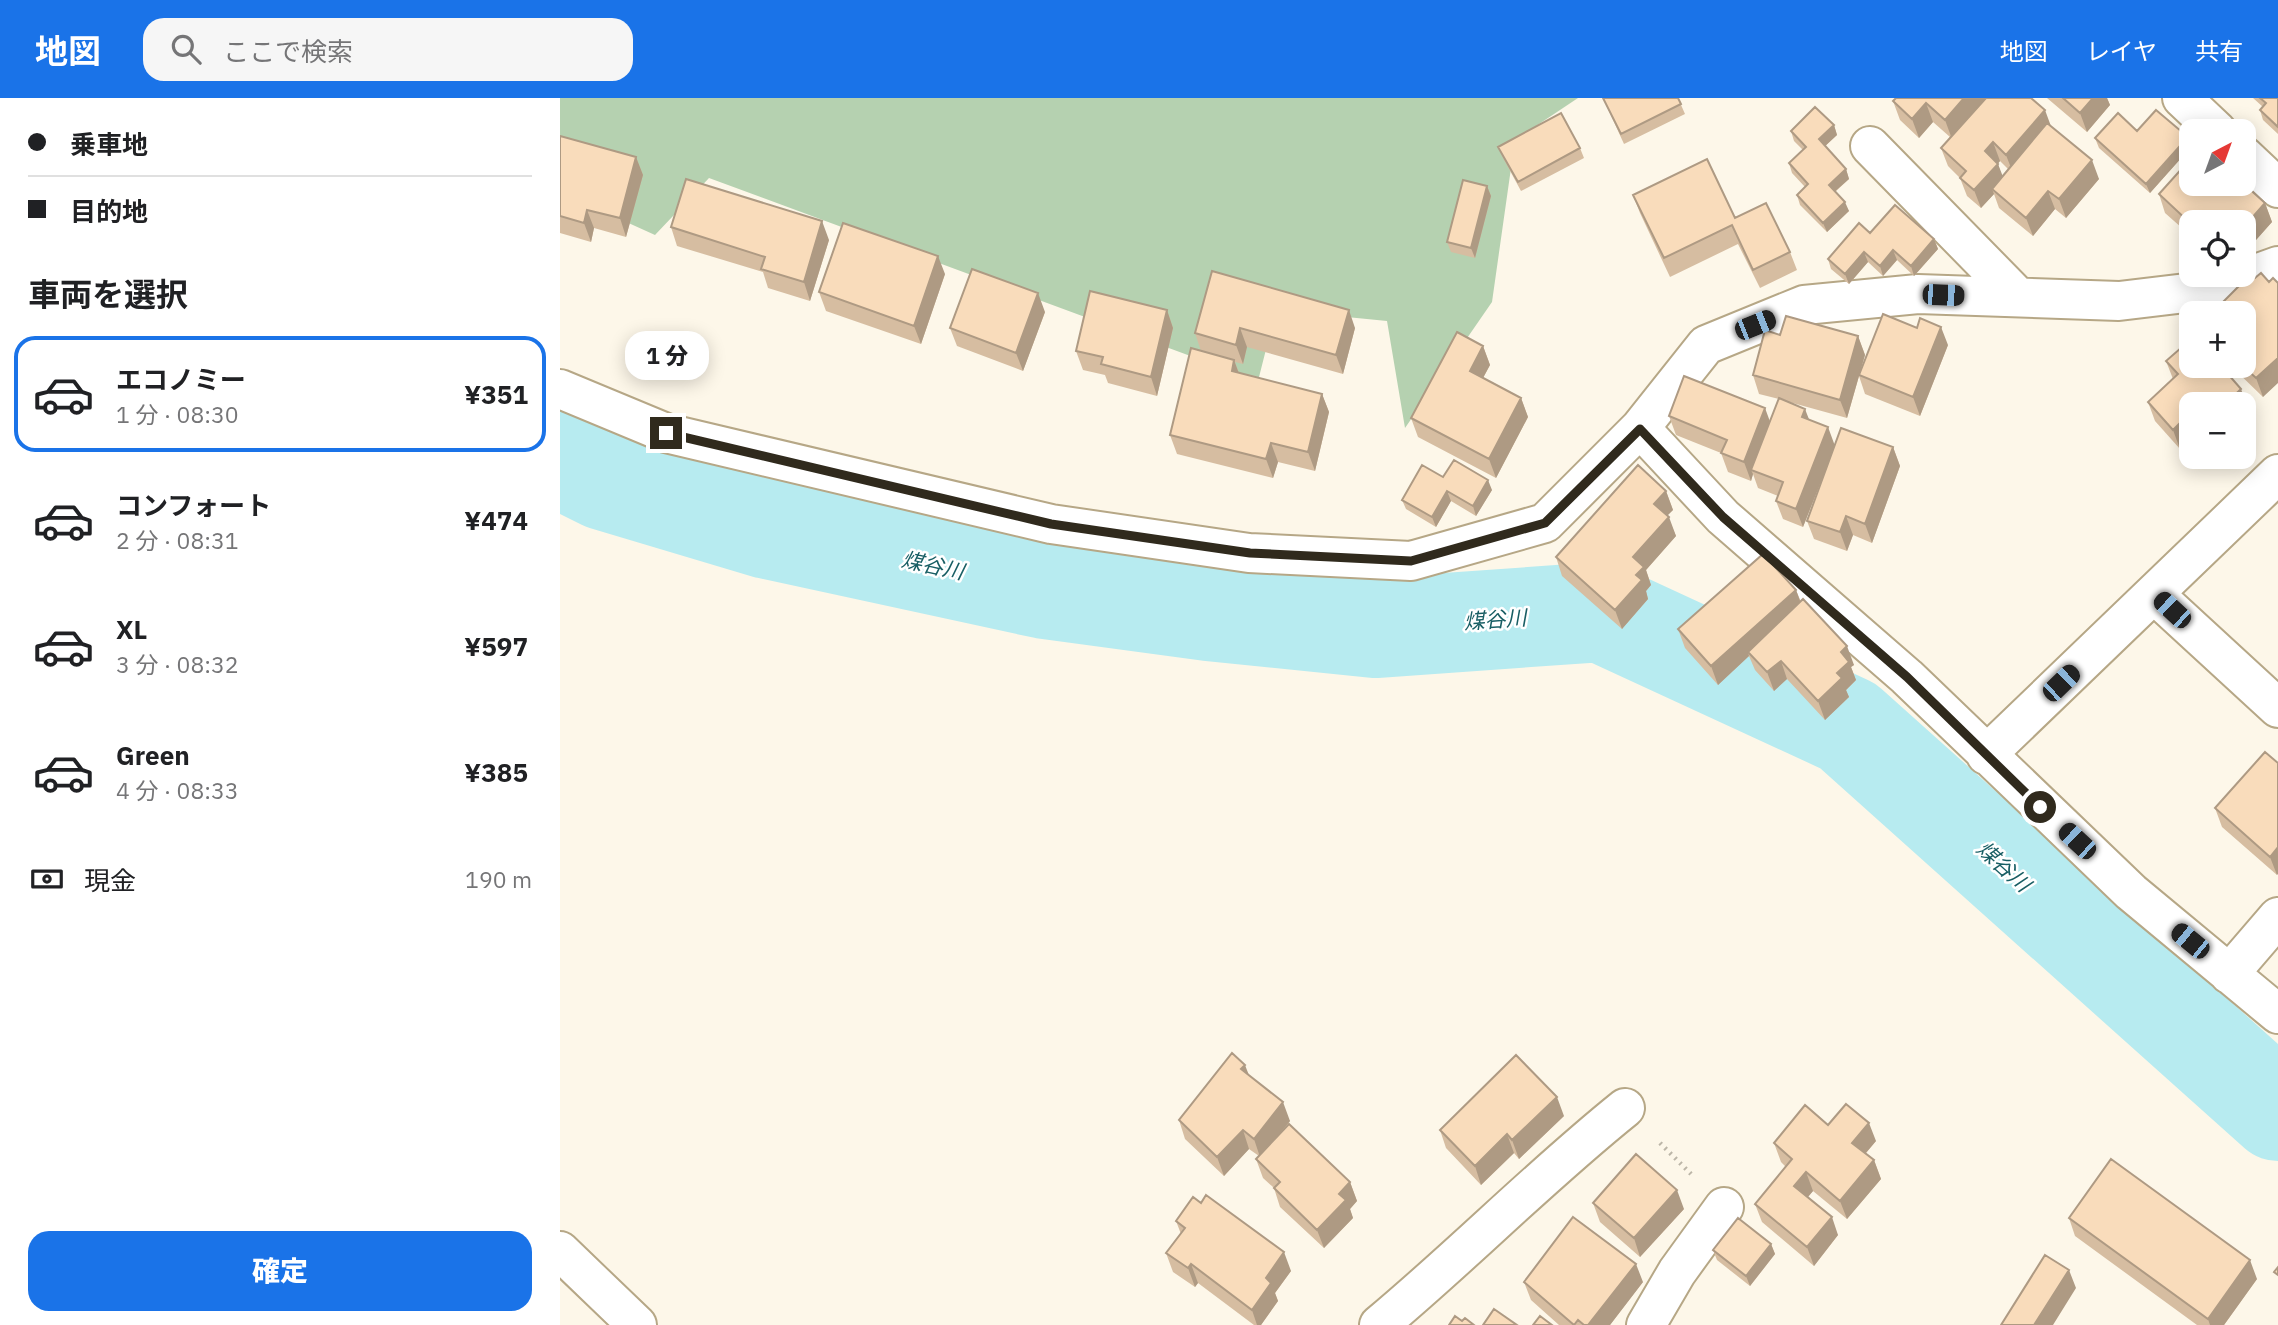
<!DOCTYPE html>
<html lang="ja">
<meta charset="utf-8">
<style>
:root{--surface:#fff;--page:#f6f6f6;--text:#202124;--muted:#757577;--line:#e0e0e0;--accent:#1a73e8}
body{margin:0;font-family:"IBM Plex Sans","Noto Sans JP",sans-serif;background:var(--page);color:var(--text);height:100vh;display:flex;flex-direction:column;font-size:26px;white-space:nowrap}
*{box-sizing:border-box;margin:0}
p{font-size:23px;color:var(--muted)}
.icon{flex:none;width:38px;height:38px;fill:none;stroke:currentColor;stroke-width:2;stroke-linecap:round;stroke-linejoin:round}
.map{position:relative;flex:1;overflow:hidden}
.panel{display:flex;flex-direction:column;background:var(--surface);width:560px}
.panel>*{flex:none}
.hud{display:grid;align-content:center;height:154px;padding:0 28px;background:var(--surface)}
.needle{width:46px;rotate:41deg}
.buttons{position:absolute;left:1619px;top:21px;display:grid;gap:14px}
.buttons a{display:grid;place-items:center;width:77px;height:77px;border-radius:14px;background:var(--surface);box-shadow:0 4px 18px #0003;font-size:35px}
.end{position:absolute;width:32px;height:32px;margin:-16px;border:9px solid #302a1d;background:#fff;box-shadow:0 0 0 4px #fff}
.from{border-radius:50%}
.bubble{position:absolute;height:49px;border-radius:21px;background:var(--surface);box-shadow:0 4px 18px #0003;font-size:23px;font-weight:800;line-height:49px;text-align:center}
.car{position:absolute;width:21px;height:42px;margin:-21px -10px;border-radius:9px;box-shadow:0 0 5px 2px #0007;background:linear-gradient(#222 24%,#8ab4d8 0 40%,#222 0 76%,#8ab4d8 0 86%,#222 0)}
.hud b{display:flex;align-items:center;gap:24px;height:66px;font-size:26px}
.hud b+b{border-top:2px solid var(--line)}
.hud i{width:18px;height:18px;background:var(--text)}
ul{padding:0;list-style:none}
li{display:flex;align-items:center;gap:21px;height:116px;margin:0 14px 10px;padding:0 14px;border:4px solid transparent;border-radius:21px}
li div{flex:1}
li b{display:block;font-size:26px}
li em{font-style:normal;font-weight:800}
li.on{border-color:var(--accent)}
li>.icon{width:63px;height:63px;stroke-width:1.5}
h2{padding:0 28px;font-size:32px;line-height:84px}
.pay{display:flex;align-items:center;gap:18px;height:77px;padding:0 28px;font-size:26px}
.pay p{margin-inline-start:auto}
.cta{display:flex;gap:14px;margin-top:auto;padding:14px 28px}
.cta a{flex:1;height:80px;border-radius:21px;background:var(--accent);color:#fff;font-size:28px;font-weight:800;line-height:80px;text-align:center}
header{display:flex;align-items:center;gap:42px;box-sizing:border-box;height:98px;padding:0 35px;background:var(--accent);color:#fff}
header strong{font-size:33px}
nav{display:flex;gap:38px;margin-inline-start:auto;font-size:24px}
.search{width:490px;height:63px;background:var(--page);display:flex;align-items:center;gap:18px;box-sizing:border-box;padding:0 24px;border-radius:21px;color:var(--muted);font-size:26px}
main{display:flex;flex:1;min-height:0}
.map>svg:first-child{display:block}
.forest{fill:#b5d1b0}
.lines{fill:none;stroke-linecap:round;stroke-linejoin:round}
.river{stroke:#b7ebf0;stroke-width:100}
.street-casing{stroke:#b6a786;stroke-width:42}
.path{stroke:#bcb6a8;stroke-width:4.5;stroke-dasharray:2 5;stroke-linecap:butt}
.street{stroke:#fff;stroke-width:38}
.wall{fill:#d6bda1;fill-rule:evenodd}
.shaded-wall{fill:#ae9a83}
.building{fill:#f9dcbb;stroke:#ae9a83;stroke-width:2}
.route{stroke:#302a1d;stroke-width:9}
.labels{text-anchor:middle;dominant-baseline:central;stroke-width:5;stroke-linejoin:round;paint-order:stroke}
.water-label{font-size:21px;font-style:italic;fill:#185e64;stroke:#fff}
</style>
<header>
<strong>地図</strong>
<div class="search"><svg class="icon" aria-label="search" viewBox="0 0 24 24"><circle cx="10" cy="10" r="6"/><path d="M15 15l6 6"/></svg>ここで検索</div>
<nav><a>地図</a><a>レイヤ</a><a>共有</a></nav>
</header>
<main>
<section class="panel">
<div class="hud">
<b><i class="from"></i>乗車地</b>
<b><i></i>目的地</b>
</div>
<h2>車両を選択</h2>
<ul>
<li class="on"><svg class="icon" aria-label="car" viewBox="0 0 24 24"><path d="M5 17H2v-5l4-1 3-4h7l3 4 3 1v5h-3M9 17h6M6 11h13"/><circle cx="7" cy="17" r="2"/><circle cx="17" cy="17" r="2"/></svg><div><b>エコノミー</b><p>1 分 · 08:30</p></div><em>¥351</em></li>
<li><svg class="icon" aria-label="car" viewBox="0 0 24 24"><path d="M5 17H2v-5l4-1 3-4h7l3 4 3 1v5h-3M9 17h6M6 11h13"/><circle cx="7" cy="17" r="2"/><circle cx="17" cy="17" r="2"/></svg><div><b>コンフォート</b><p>2 分 · 08:31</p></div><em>¥474</em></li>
<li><svg class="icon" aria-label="car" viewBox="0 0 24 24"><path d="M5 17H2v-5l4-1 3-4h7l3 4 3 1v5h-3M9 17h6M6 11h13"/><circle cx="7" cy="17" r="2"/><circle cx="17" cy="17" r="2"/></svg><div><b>XL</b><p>3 分 · 08:32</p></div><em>¥597</em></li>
<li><svg class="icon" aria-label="car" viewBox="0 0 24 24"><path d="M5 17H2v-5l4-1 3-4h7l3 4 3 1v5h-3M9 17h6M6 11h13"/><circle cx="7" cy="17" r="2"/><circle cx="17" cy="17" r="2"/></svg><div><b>Green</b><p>4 分 · 08:33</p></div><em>¥385</em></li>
</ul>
<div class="pay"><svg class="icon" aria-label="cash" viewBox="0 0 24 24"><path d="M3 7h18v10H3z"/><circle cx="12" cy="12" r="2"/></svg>現金<p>190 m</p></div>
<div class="cta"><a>確定</a></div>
</section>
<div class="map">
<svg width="1718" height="1227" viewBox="0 0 1718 1227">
<rect width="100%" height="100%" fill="#fdf7e9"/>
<!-- forest -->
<path class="forest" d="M0,0H1018L955,42L932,204L845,330L827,223L716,212L698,283L149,80L95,137L0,94Z"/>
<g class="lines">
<!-- river -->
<path class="river" d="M0,360L44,382L208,431L485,491L648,513L815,530L1041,514L1288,628L1718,1013"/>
<defs>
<path id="street" d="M1622,0L1657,33
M1310,48L1458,199
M1684,58L1718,90
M0,291L106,335L491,426L689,455L851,463L985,425L1080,330L1146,247L1244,207L1358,196L1559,203L1651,192L1718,168
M1080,330L1163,419L1347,579L1571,794L1718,916
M1594,496L1718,610
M1426,657L1718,376
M1669,876L1718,819
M0,1153L77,1227
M819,1227C903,1157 979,1079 1065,1010
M1086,1227L1117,1174L1164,1109"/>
</defs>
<!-- street casing -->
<use href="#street" class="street-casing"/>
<!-- path -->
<path class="path" d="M1100,1045L1131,1076"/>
<!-- street -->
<use href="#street" class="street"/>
</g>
<!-- wall -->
<path class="wall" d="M1043,0H1118L1125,16L1064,46Z
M1336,0L1491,28L1539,81L1506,120L1495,111L1473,138L1439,110L1434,96L1421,110L1407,98L1400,80L1388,68L1381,50L1390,39L1373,24L1359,40L1340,22L1333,3ZM1440,63L1448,71L1442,79L1438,66Z
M1487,0H1547L1550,7L1527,34Z
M1693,0H1718V36L1703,22L1700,12L1703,9Z
M1274,27L1277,37L1265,48L1286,71L1289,81L1275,94L1289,113L1267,134L1240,107L1237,97L1245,89L1232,75L1229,65L1243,52L1234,43L1231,33Z
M1577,33L1628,39L1631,49L1590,95L1539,50L1535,40Z
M0,38L76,59L83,77L66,139L34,130L31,144L0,135Z
M938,49L1020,50L1024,60L961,93L942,58Z
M1631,86L1705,105L1712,124L1688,151L1684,146V124H1631V138L1605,115L1599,96Z
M927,88L931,98L915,160L891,154L887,144Z
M1073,97L1175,120L1230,154L1237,172L1200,190L1178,146L1110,179L1080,115Z
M111,129L269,142L250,203L208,190L203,174L117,148Z
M1310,135L1374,141L1378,151L1354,178L1337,162L1323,178L1308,164L1289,186L1271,171L1268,161Z
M652,173L795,230L783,276L687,249L683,266L675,264L679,275L762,296L769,314L755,373L718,364L713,380L617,356L610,337L641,253L635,235Z
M385,176L361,246L266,213L259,194Z
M1695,180L1709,184L1703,299L1671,268H1684Z
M607,212L613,230L597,298L548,285L545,277L523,272L516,253Z
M485,214L463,273L397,248L390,230Z
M1220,237L1298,238L1305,257L1300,273L1388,247L1360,318L1305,296L1299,278L1287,320L1229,304L1249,322L1275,348L1243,429L1223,421L1216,403L1218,398L1198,390L1193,376L1191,383L1168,374L1161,355L1116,337L1109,318L1210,323L1219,301L1199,296L1193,277Z
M923,248L930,267L923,280L961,300L968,319L936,380L858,339L851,320Z
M1606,263L1688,310L1631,306V350L1626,345L1620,351L1595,323L1588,304L1613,281Z
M1333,349L1340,368L1312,445L1293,437L1287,453L1254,441L1247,423Z
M883,379L932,392L916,418L891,403L876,429L846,411L842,402Z
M1106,393L1113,412L1107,417L1116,438L1086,472L1091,487L1086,493L1088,501L1062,531L1002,478L996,459Z
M1236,492L1241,504L1294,567L1291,569L1296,582L1286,592L1289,599L1265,622L1227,581L1214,593L1195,572L1189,558L1158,587L1125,550L1118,531Z
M1718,665L1717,777L1662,729L1655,710Z
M689,977L730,1023L716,1041L790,1084L797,1103L790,1111L793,1120L764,1150L720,1109L714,1090L703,1080L696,1061L699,1058L689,1051L664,1078L625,1041L619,1022Z
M1004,1018L959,1061L954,1055L921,1087L886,1050L880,1032Z
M1268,1027L1316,1043L1306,1055L1314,1062L1321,1081L1287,1121L1253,1093L1248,1099L1278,1137L1254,1168L1202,1124L1195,1106L1226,1069L1221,1064L1214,1045Z
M1033,1105L1124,1111L1080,1159L1040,1124Z
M1509,1120L1697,1181L1664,1227H1637L1515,1138Z
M616,1123L731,1173L715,1195L718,1203L701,1227H694L638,1185L635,1189L613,1174L606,1155L621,1136Z
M1211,1146L1215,1156L1190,1188L1157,1162L1153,1152Z
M964,1184H1083L1050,1227H999L971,1202Z"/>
<!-- shaded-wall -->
<path class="shaded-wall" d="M1404,0H1428L1392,41L1385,22Z
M1533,0H1547L1550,7L1527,34L1520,15Z
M1366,5L1373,24L1359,40L1352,21Z
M1485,12L1492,31L1453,75L1446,57Z
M1274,27L1277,37L1262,51L1259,41Z
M1628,39L1631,49L1590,95L1586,86Z
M1433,44L1440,63L1433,71L1438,66L1445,84L1432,91L1434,96L1421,110L1414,92L1425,53Z
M76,59L83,77L66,139L60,120Z
M1532,62L1539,81L1506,120L1499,101Z
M1286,71L1289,81L1272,96L1269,87Z
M927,88L931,98L915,160L911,150Z
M1488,93L1495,111L1473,138L1466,120Z
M1285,104L1289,113L1267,134L1263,125Z
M1705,105L1712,124L1688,151L1684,140V129Z
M27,112L34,130L31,144L24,125Z
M262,123L269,142L250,203L244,184Z
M1374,141L1378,151L1354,178L1351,168Z
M1333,152L1337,162L1323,178L1320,168Z
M1304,154L1308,164L1289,186L1285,176Z
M378,158L385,176L361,246L354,228Z
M478,195L485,214L463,273L456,255Z
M607,212L613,230L597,298L591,279Z
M789,212L795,230L783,276L776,257Z
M1381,229L1388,247L1360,318L1353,299Z
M680,230L687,249L683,266L676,247Z
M1298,238L1305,257L1287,320L1280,302Z
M923,248L930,267L917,291L910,273Z
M1718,260V285L1703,299L1696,280Z
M674,262L681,281L672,273Z
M1681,291L1688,310L1684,314V306H1665Z
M762,296L769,314L755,373L748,354Z
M961,300L968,319L936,380L929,361Z
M1205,310L1212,329L1191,372L1193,376L1191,383L1184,364Z
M1245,311L1252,329L1242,319Z
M1619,326L1626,345L1620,351L1613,332Z
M1268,329L1275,348L1243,429L1236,411Z
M711,345L718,364L713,380L706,361Z
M1333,349L1340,368L1312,445L1305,426Z
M928,382L932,392L916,418L913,408Z
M887,393L891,403L876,429L872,419Z
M1106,393L1113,412L1101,424L1094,406Z
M1286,418L1293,437L1287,453L1280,434Z
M1109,419L1116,438L1086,472L1091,487L1086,493L1088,501L1062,531L1055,512L1076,477L1073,459Z
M1236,492L1243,511L1188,554L1189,558L1158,587L1151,568Z
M1287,548L1294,567L1291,569L1296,582L1286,592L1289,599L1265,622L1258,603L1277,575L1281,554Z
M1221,563L1227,581L1214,593L1207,574Z
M1718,749V776L1717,777L1710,759Z
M685,967L692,985L681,971Z
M997,999L1004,1018L959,1061L952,1042Z
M723,1004L730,1023L700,1059L694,1041Z
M1309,1025L1316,1043L1299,1063L1292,1045Z
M683,1032L689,1051L664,1078L657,1059Z
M947,1036L954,1055L921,1087L915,1068Z
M1314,1062L1321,1081L1287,1121L1280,1103Z
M1246,1074L1253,1093L1241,1107L1234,1088Z
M790,1084L797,1103L790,1111L793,1120L764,1150L757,1132L779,1096Z
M1117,1092L1124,1111L1080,1159L1074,1140Z
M1272,1119L1278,1137L1254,1168L1247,1149Z
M1211,1146L1215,1156L1190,1188L1186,1178Z
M724,1154L731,1173L715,1195L718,1203L701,1227H697L692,1212L706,1180Z
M1690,1162L1697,1181L1664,1227H1650L1648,1221Z
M631,1166L638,1185L635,1189L628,1170Z
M1076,1166L1083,1184L1050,1227H1028Z
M1509,1172L1516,1190L1493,1227H1474Z"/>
<!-- building -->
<path class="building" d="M1043,0H1118L1121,6L1061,36Z
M1336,0H1404L1385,22L1366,5L1352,21L1333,3Z
M1426,0H1471L1485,12L1446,57L1433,44L1425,53L1438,66L1414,92L1400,80L1406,73L1381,50Z
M1503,0H1533L1520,15Z
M1700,0H1718V29L1700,12L1706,5Z
M1255,9L1274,27L1259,41L1286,71L1269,87L1285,104L1263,125L1237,97L1248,86L1229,65L1246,49L1231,33Z
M1596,12L1628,39L1586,86L1535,40L1558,15L1577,33Z
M1001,15L1020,50L958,84L938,49Z
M1487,25L1532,62L1499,101L1488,93L1466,120L1432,91Z
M0,38L76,59L60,120L27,112L24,125L0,118Z
M1147,61L1175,120L1206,105L1230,154L1193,172L1172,127L1104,160L1073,97Z
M1625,67L1631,74V86H1684L1705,105L1684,129V124H1631V126L1599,96Z
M126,81L262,123L244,184L201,171L205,159L111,129Z
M903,82L927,88L911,150L887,144Z
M1335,107L1374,141L1351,168L1333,152L1320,168L1304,154L1285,176L1268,161L1299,125L1310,135Z
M283,125L378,158L354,228L259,194Z
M412,171L478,195L456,255L390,230Z
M652,173L789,212L776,257L680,230L676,247L635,235Z
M1701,175L1709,184L1713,180L1718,185V260L1696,280L1683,268L1684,215H1652L1691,176L1695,180Z
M530,193L607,212L591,279L541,266L543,259L516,253Z
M1323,216L1357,230L1360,220L1381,229L1353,299L1299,277Z
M1226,218L1298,238L1280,302L1193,277L1205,232L1220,237Z
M897,234L923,248L910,273L961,300L929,361L851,320Z
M1630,242L1631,244V268H1661L1681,291L1665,306H1631V339L1619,326L1613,332L1588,304L1618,276L1606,263Z
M631,250L674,262L672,273L762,296L748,354L711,345L706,361L610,337Z
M1124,278L1205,310L1184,364L1161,355L1167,342L1109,318Z
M1219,300L1245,311L1242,319L1268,329L1236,411L1216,403L1223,384L1191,372Z
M1281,330L1333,349L1305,426L1286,418L1280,434L1247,423Z
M894,362L928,382L913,408L887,393L872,419L842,402L862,367L883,379Z
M1078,367L1106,393L1094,406L1109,419L1073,459L1084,469L1076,477L1082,482L1055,512L996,459Z
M1203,456L1236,492L1151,568L1118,531Z
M1243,501L1287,548L1281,554L1289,564L1277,575L1282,580L1258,603L1221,563L1207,574L1188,554Z
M1705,654L1718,665V749L1710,759L1655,710Z
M672,955L685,967L681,971L723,1004L694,1041L683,1032L657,1059L619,1022Z
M956,957L997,999L952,1042L947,1036L915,1068L880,1032Z
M1286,1006L1309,1025L1292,1045L1314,1062L1280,1103L1246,1074L1234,1088L1272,1119L1247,1149L1195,1106L1232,1061L1214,1045L1245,1007L1268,1027Z
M729,1026L790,1084L779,1096L786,1102L757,1132L714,1090L720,1084L696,1061Z
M1076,1056L1117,1092L1074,1140L1033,1105Z
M1551,1061L1690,1162L1648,1221L1509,1120Z
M646,1097L724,1154L706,1180L711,1185L692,1212L631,1166L628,1170L606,1155L625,1130L616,1123L633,1099L641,1105Z
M1013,1119L1076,1166L1028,1227H1024L1018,1222L1014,1227L964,1184Z
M1178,1120L1211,1146L1186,1178L1153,1152Z
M1485,1157L1509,1172L1474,1227H1441Z
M1718,1169V1177L1714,1174Z
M934,1211L957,1227H923Z
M895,1218L902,1223L905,1220L914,1227H889Z
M980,1218L992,1227H973Z"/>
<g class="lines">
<!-- route -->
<path class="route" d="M106,335L491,426L690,455L851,463L985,425L1080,331L1163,419L1347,579L1480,709"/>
</g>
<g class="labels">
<!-- water labels -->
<g class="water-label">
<text transform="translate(373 467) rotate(12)">煤谷川</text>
<text transform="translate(935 521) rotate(-4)">煤谷川</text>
<text transform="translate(1444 768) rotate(42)">煤谷川</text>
</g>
</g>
</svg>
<div class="buttons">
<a><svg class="needle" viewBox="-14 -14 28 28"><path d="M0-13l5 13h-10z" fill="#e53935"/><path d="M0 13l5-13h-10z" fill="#757577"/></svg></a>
<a><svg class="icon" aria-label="locate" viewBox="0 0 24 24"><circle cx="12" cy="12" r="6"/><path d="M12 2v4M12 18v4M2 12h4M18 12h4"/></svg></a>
<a>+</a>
<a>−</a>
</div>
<i class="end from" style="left:1480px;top:709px"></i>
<i class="end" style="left:106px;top:335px"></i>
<div class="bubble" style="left:65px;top:233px;width:84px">1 分</div>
<i class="car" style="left:1383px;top:197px;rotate:92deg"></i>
<i class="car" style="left:1195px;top:227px;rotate:68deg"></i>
<i class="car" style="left:1612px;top:512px;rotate:313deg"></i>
<i class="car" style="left:1501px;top:585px;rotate:46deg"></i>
<i class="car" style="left:1517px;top:743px;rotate:313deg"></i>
<i class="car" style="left:1630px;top:843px;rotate:309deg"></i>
</div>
</main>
